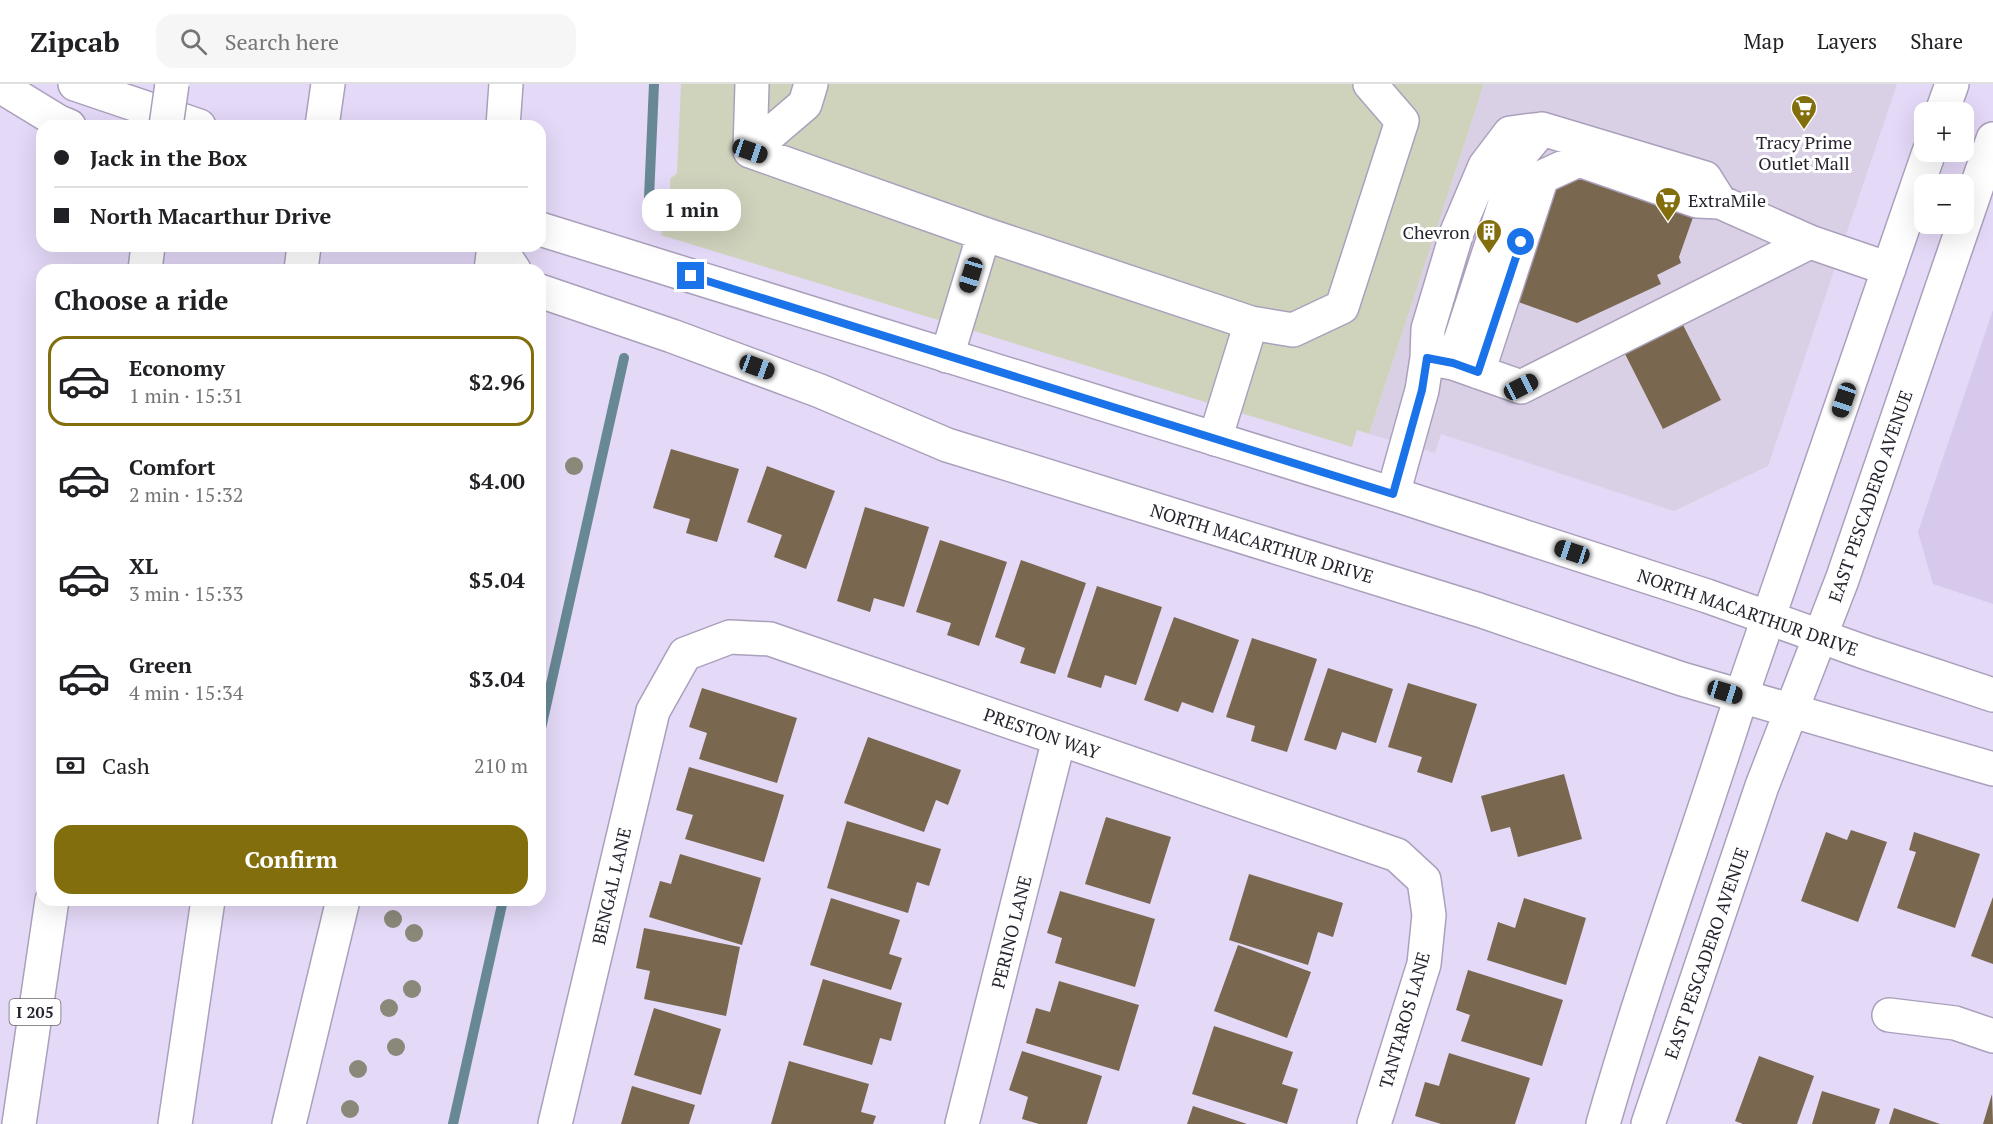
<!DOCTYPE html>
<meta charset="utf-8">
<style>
:root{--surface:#fff;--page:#f6f6f6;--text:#202124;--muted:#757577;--line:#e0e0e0;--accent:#826e0c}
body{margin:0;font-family:"PT Serif",serif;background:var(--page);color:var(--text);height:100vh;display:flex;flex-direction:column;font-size:22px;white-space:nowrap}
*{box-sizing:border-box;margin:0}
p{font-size:20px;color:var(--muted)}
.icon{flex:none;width:33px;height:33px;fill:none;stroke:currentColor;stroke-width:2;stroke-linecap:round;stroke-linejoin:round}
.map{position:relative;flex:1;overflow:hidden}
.drawer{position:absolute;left:36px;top:180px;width:510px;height:642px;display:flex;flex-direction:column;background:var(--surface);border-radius:18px;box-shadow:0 6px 24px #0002}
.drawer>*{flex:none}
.hud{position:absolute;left:36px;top:36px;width:510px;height:132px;border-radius:18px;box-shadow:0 6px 24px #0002;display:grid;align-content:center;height:132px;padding:0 18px;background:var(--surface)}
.fabs{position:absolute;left:1914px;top:18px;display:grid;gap:12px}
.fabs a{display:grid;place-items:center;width:60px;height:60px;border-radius:12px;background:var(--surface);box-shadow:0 6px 24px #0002;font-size:30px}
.end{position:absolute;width:27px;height:27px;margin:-14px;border:8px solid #1a73e8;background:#fff;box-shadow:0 0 0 3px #fff}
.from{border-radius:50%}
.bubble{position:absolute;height:42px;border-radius:18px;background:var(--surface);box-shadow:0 6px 24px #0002;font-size:20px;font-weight:600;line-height:42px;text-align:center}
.car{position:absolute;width:18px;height:36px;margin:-18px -9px;border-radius:8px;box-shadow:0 0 4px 2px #0007;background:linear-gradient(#222 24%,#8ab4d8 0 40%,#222 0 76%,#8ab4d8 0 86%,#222 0)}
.hud b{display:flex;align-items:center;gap:21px;height:57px;font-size:22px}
.hud b+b{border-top:2px solid var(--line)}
.hud i{width:15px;height:15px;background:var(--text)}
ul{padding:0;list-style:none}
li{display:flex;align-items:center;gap:18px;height:90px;margin:0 12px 9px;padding:0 6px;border:3px solid transparent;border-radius:18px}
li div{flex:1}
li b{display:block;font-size:22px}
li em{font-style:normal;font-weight:600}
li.active{border-color:var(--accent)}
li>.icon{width:54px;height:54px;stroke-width:1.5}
h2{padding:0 18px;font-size:27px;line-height:72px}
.pay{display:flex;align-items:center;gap:15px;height:66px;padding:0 18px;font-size:22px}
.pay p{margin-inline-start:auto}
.cta{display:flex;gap:12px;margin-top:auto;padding:12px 18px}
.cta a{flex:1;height:69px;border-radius:18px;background:var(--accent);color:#fff;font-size:24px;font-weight:600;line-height:69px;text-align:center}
header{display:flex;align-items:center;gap:36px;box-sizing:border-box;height:84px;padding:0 30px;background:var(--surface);border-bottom:2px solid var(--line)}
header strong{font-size:28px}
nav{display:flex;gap:33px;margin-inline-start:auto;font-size:21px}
.search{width:420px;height:54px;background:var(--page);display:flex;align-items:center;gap:15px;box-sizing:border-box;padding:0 21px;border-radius:18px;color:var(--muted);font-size:22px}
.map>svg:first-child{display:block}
.commercial{fill:#dad0e5}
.built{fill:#d6c9ec}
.green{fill:#cfd3bc}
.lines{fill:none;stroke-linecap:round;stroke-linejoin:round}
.stream{stroke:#678894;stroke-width:10}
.building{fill:#79674f}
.minor-casing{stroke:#aba0bc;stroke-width:36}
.major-casing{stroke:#aba0bc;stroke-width:36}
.highway-casing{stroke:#aba0bc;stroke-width:36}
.minor{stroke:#fff;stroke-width:33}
.major{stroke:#fff;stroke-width:33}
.highway{stroke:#fff;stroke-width:33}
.highway-bridge-casing{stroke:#aba0bc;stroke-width:36;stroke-linecap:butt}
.highway-bridge{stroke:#fff;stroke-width:33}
.tree{fill:#898879}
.route{stroke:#1a73e8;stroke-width:8}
.labels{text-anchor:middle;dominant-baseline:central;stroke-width:6;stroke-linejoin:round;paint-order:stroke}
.shield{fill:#fff;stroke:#68666d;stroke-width:1.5}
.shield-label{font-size:16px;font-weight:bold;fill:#28242f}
.poi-label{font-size:18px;fill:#28242f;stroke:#fff}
.street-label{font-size:18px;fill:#28242f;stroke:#fff}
</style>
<header>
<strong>Zipcab</strong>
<div class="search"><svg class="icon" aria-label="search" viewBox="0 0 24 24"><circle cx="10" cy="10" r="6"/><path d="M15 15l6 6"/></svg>Search here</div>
<nav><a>Map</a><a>Layers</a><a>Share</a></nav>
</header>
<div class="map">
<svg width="1993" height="1040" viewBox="0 0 1993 1040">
<rect width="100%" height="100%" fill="#e4d9f7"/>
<!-- commercial -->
<path class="commercial" d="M1484,0H1897L1768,382L1674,427L1441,350L1435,369L1369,350Z"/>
<!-- built -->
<path class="built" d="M1993,226V520L1933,500L1918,448Z"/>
<!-- green -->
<path class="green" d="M681,0H1484L1369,350L1357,346L1352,363L661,151L670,115V95L677,89Z"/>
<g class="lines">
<!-- stream -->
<path class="stream" d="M649,114L654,0
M540,649L624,274
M453,1040L503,816"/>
</g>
<!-- building -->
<path class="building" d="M1588,83L1697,122L1679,173L1681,179L1657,191L1661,200L1577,239L1510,215L1551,99Z
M1682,239L1721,316L1663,345L1624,268Z
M671,365L739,385L717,458L686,449L690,435L653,424Z
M767,382L835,407L806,485L774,473L782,451L747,438Z
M865,423L929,443L904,523L874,514L870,528L837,517Z
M940,456L1007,478L979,562L947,551L951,539L916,528Z
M1021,476L1086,499L1055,590L1020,579L1025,564L995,553Z
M1097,502L1162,523L1136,601L1105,591L1101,604L1067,593Z
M1174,533L1239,556L1213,629L1182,618L1178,628L1144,616Z
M1252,554L1317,575L1287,668L1251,657L1255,642L1226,633Z
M1328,584L1393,605L1376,659L1342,648L1336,666L1304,656Z
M1408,599L1477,620L1452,699L1417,688L1422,673L1388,663Z
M702,604L797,634L777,699L699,675L707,649L689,643Z
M868,653L961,686L948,721L936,716L924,748L844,719Z
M689,683L784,711L764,778L685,755L693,731L676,726Z
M1564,690L1582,755L1518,773L1510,743L1491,748L1481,712Z
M1106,733L1171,753L1150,820L1085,800Z
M847,737L941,765L929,802L917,798L908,829L827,804Z
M1851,746L1887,758L1858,838L1801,817L1826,748L1847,756Z
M1914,748L1980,770L1955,844L1897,824L1916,768L1909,766Z
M680,770L761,794L742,861L649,833L660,797L671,800Z
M1249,790L1343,819L1333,853L1318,848L1308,881L1229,856Z
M1060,807L1155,835L1135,903L1055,879L1062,854L1047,849Z
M1993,813V880L1971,872Z
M831,814L900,836L889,870L902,874L891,906L810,881Z
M1524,814L1586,834L1566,901L1487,876L1498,838L1515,844Z
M644,844L740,863L726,932L644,915L650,887L636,884Z
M1238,861L1311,888L1287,954L1214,927Z
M1468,886L1563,916L1542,982L1461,957L1470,931L1456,926Z
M823,895L902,919L891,957L880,954L872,981L803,961Z
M1059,897L1139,921L1119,987L1026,959L1036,924L1050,928Z
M654,924L721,945L701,1011L634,991Z
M1214,942L1293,968L1282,1000L1298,1005L1287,1040L1192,1010Z
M1022,967L1102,992L1087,1040H1039L1022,1035L1028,1013L1009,1006Z
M1449,969L1530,994L1515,1040H1441L1415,1032L1425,998L1439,1002Z
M1759,972L1814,992L1797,1040H1743L1735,1037Z
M789,977L869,1000L861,1028L876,1032L873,1040H771Z
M632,1002L695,1021L689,1040H621Z
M1822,1007L1880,1025L1875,1040H1812Z
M1992,1010L1993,1040H1983Z
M1193,1022L1247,1040H1187Z
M1894,1024L1940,1040H1889Z"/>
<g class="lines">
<defs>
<path id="minor" d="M752,0L750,67L984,150L1251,239L1293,246L1342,223L1402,37L1370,0
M1942,28L1952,0
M750,67L805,20L811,0
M947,272L984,150
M1427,274L1428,245L1457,148L1485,82L1510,49L1542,45L1705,94L1720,118L1810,158
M1453,279L1521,70L1542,45
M1478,288L1542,93L1579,76L1697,117L1720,118
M1215,355L1251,239
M1393,410L1422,306L1427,274L1453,279L1521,303L1810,158L1889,185
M1889,931L1955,939L1993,952
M555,1040L653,627L685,570L730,553L770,555L1397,771L1424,796L1429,831L1424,880L1374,1040
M962,1040L1059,655
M1603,1040C1644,896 1696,756 1741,613L1929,68
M1648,1040L1762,702L1842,496L1993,55"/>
<path id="major" d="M75,0L199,42
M0,2L59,38L69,42
M540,145L1393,410L1707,512L1867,569L1993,611
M498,162L514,186
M540,207L672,252L820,307L947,361L1479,526L1682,595L1993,685"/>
<path id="highway" d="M322,42L328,0
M503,42L506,0
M145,186L148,162
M301,186L304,162
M491,186L494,162
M19,1040L52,816
M175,1040L208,816
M289,1040L343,816"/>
</defs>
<!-- minor casing -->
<use href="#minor" class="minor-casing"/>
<!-- major casing -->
<use href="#major" class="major-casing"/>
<!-- highway casing -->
<use href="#highway" class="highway-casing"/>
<!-- minor -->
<use href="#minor" class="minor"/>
<!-- major -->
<use href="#major" class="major"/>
<!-- highway -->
<use href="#highway" class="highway"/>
<defs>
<path id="highway-bridge" d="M166,42L172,0"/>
</defs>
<!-- highway-bridge casing -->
<use href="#highway-bridge" class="highway-bridge-casing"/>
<!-- highway-bridge -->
<use href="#highway-bridge" class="highway-bridge"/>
</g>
<!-- trees -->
<g class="tree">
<circle cx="574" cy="382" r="9"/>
<circle cx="393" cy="835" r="9"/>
<circle cx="414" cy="849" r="9"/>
<circle cx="412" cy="905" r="9"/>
<circle cx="389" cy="924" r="9"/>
<circle cx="396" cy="963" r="9"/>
<circle cx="358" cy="985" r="9"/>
<circle cx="350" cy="1025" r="9"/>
</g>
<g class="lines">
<!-- route -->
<path class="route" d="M691,192L1393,410L1422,306L1427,274L1453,279L1478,288L1521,158"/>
</g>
<!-- icons -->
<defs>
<symbol id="supermarket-pin" viewBox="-11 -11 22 30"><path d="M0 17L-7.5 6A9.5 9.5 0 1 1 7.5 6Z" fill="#826e0c" stroke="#fff"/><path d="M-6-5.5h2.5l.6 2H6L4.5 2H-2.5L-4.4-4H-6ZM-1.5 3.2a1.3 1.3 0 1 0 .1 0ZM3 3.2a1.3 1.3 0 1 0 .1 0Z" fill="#fff"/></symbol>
<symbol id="building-pin" viewBox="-11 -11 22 30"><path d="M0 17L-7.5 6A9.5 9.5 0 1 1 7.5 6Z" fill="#826e0c" stroke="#fff"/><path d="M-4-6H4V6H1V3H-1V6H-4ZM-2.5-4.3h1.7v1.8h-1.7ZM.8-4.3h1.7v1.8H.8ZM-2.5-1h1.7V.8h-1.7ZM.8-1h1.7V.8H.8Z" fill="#fff"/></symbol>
</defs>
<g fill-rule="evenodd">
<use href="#supermarket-pin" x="1789" y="9" width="30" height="40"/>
<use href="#supermarket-pin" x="1653" y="101" width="30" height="40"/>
<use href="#building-pin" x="1474" y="133" width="30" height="40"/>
</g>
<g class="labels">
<!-- shield labels -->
<rect class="shield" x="9.5" y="915" width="51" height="26" rx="4.5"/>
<g class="shield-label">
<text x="35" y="928">I 205</text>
</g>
<!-- poi labels -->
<g class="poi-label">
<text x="1804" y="58">Tracy Prime<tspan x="1804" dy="21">Outlet Mall</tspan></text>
<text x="1688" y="116" text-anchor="start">ExtraMile</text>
<text x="1470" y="148" text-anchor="end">Chevron</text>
</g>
<!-- street labels -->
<g class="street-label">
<text transform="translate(1870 412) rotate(-71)">EAST PESCADERO AVENUE</text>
<text transform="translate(1262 459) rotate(17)">NORTH MACARTHUR DRIVE</text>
<text transform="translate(1748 528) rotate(19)">NORTH MACARTHUR DRIVE</text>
<text transform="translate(1042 649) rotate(19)">PRESTON WAY</text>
<text transform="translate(611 802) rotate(-77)">BENGAL LANE</text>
<text transform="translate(1011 848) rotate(-76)">PERINO LANE</text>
<text transform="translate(1706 869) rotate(-71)">EAST PESCADERO AVENUE</text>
<text transform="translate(1404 936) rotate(-74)">TANTAROS LANE</text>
</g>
</g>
</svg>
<div class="fabs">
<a>+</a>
<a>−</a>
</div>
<i class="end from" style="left:1521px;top:158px"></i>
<i class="end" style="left:691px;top:192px"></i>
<div class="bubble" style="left:642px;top:105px;width:99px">1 min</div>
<i class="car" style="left:750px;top:67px;rotate:109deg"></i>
<i class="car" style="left:971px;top:191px;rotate:197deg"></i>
<i class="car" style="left:757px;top:283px;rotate:110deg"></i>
<i class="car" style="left:1521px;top:303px;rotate:63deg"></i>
<i class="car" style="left:1844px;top:316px;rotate:199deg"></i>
<i class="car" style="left:1572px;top:468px;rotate:288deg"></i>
<i class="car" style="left:1725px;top:608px;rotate:107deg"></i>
<div class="hud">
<b><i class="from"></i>Jack in the Box</b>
<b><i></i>North Macarthur Drive</b>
</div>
<section class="drawer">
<h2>Choose a ride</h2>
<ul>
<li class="active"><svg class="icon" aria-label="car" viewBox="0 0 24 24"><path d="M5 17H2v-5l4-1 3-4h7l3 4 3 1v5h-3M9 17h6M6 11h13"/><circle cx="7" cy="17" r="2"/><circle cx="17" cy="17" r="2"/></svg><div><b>Economy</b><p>1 min · 15:31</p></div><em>$2.96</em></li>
<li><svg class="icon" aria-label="car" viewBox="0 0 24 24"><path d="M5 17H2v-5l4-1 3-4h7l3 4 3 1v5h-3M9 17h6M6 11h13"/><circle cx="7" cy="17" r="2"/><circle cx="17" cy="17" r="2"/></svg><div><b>Comfort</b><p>2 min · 15:32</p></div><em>$4.00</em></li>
<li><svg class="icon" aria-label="car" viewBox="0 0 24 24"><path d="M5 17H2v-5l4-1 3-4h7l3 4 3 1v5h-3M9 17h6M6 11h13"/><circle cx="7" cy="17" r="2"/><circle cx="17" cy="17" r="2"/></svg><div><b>XL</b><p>3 min · 15:33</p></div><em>$5.04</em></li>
<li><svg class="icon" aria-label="car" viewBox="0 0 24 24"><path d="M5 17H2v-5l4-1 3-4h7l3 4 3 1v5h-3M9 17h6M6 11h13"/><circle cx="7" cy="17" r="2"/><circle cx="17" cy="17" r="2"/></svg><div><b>Green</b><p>4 min · 15:34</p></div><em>$3.04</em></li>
</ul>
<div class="pay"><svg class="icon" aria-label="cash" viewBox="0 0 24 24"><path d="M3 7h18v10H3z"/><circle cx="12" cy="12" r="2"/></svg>Cash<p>210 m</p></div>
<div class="cta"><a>Confirm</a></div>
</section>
</div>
